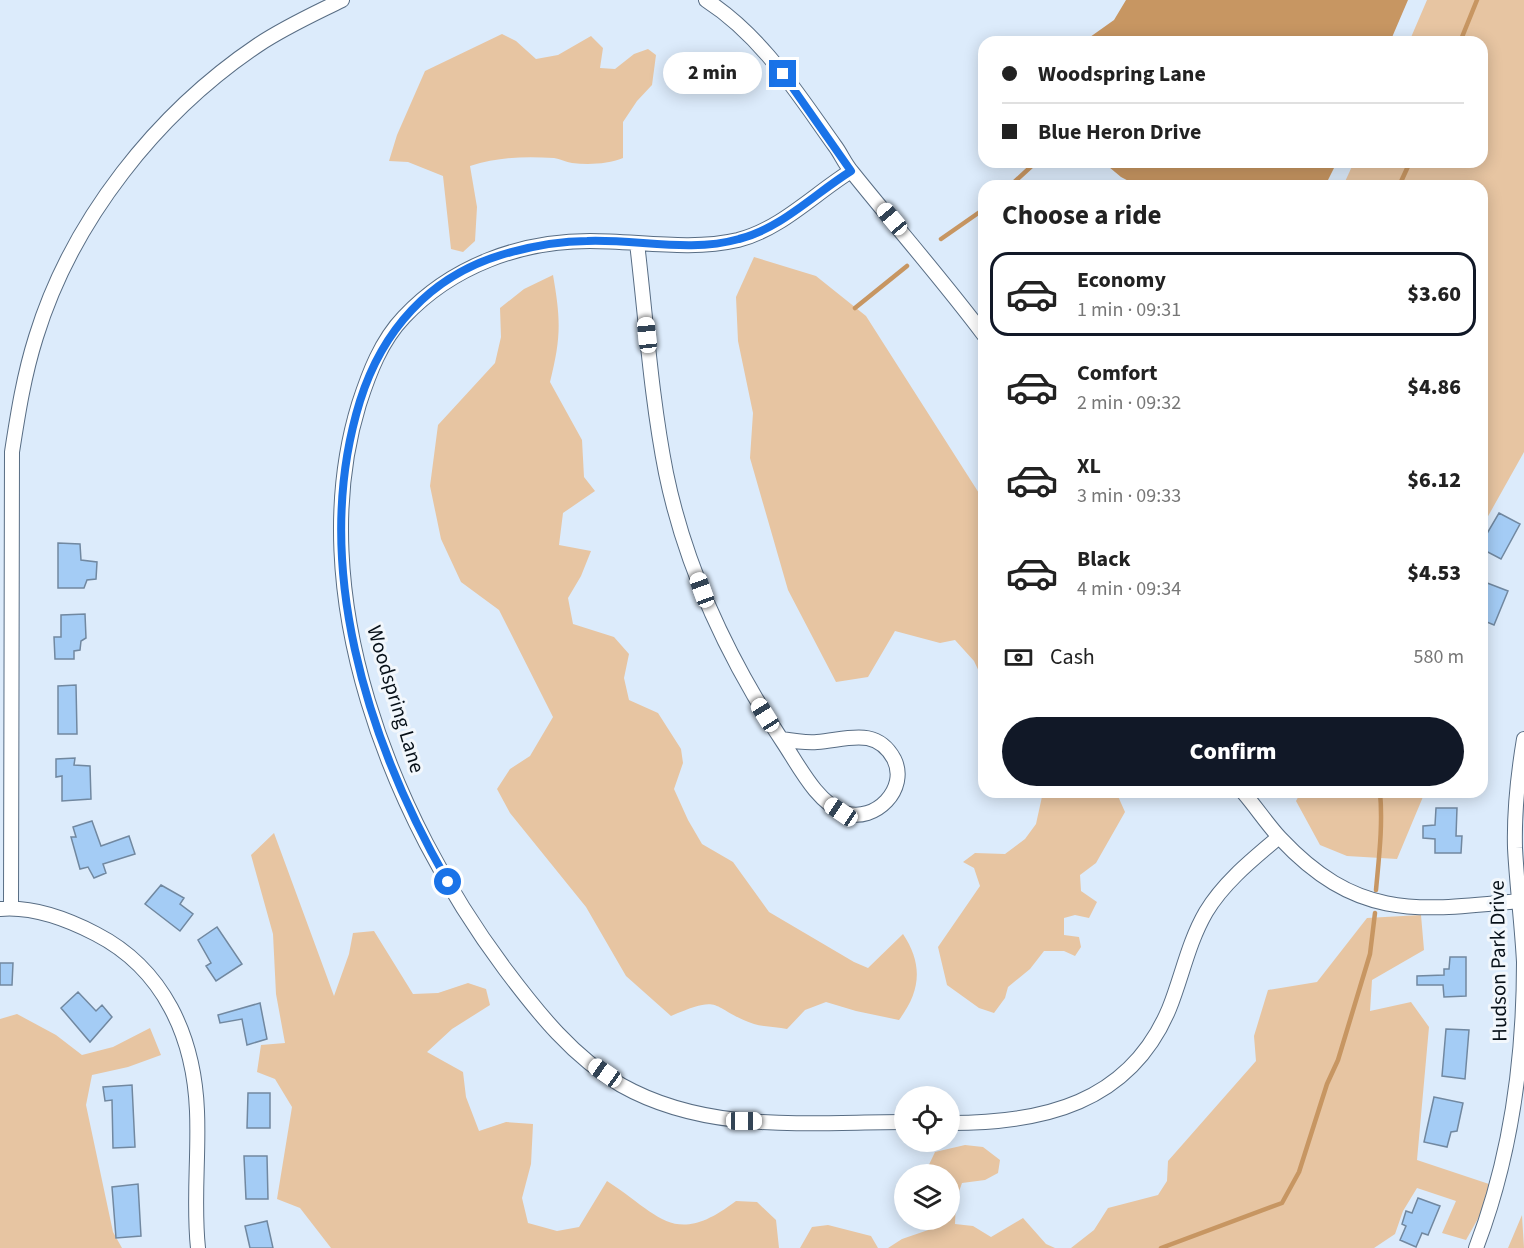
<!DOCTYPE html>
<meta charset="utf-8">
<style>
:root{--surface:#fff;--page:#f2f2f2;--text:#222;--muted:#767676;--line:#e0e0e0;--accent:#111827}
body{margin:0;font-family:"Source Sans 3",sans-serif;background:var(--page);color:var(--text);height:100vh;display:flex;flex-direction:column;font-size:22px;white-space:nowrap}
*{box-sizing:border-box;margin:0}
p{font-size:20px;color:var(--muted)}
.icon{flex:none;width:33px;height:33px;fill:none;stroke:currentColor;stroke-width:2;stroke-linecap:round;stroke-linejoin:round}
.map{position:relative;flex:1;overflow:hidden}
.drawer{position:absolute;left:978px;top:180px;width:510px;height:618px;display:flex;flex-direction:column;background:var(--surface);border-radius:18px;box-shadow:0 3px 15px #0003}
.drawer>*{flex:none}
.top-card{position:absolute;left:978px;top:36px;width:510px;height:132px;border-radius:18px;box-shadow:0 3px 15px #0003;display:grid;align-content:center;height:132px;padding:0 24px;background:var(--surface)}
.buttons{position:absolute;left:894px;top:1086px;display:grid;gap:12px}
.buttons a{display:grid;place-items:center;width:66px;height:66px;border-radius:50%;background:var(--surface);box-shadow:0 3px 15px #0003;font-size:30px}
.end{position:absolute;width:27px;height:27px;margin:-14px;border:8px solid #1a73e8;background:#fff;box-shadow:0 0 0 3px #fff}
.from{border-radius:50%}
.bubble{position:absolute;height:42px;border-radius:21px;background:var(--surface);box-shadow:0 3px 15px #0003;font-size:20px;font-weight:800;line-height:42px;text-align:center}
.car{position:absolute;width:18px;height:36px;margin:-18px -9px;border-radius:8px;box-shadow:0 0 4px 2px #0007;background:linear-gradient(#fff 24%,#345 0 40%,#fff 0 76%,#345 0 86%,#fff 0)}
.top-card b{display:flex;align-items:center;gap:21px;height:57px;font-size:22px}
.top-card b+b{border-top:2px solid var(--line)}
.top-card i{width:15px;height:15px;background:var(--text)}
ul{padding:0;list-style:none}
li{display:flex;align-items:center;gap:18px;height:84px;margin:0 12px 9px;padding:0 12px;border:3px solid transparent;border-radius:18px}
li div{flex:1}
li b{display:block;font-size:22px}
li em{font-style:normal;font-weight:800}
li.on{border-color:var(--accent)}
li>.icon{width:54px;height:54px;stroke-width:1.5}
h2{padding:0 24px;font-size:27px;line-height:72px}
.pay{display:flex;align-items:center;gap:15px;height:66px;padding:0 24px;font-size:22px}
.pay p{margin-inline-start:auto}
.action{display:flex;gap:12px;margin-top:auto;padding:12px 24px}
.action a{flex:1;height:69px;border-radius:36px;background:var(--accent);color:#fff;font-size:24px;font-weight:800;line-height:69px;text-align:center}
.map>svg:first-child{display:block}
.green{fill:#e7c5a2}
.water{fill:#c79662}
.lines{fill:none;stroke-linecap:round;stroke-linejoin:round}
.stream{stroke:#c79662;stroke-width:4.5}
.building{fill:#a4ccf5;stroke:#7188a0;stroke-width:1.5}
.minor-casing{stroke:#586d84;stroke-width:16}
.minor{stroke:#fff;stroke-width:14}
.route{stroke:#1a73e8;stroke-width:8}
.labels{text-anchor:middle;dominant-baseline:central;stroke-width:6;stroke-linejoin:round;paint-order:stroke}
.street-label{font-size:21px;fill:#071018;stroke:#f2f7fc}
</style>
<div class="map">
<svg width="1524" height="1248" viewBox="0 0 1524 1248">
<rect width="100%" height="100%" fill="#dcebfb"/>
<!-- green -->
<path class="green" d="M1427,0H1524V452L1482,527V186H1343L1354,162H1482V42H1409Z
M502,34L516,41L536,59L558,55L591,36L603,48L600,68L615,69L634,54L648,49L656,55L652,85L637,101L623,122V158C608,164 589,165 572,163C566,162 560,159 554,158C525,156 498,157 470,166L477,207L475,241L463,252L451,249L443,176L408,162L389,161L397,135L425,71Z
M754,257L816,276L866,316L984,501V682L974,661L955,640L940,643L895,631L868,677L836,682L788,590L750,458L753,413L738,341L736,297Z
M553,275C561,321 561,338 550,382L582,440L584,477L595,491L563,513L559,545L591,551L581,576L568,598L573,624L614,637L629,654L624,678L629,700L658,713L681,749L683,763L674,789L688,820L702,844L733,862L769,912L854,962L868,968L903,934C923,964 921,991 899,1020L856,1011L826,1002L805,1010L787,1029C777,1027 764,1027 754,1024C709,1008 724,993 671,1016L626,976L586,907L510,813L497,789L510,769L530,756L553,717L499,610L461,582L441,539L430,486L438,425L495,363L501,337L500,308L524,289Z
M1043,792H1112L1117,794L1125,812L1096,863L1080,875L1081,891L1097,902L1089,918L1075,915L1064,918V935L1079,937L1081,947L1075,956L1064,951H1044L1030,969L1008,987L1005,998L994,1013L979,1008L947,985L938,947L980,886L974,868L963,862L975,853L1005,854L1025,839L1036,824Z
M1301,792H1425L1397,859L1347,856L1320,845L1296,801Z
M274,833L334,996L349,954L353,933L374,931L413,994L438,993L468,983L486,989L490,1005L452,1029L427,1052L463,1072L466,1097L479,1131L506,1122L533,1124L531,1164L522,1198L528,1223L557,1231L579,1227L607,1181C661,1216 674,1248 736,1201L757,1202L776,1220L779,1248H331L300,1208L277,1199L292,1107L275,1079L257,1072L261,1045L285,1043L276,994L273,934L251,855Z
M1421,915L1424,950L1372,980L1370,1011L1411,1002L1429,1027L1417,1160L1489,1184L1480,1215L1466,1240L1442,1233L1456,1201L1417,1188L1403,1211L1395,1234L1374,1248H1071L1094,1230L1108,1208L1158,1195L1167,1181L1168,1161L1256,1061L1254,1036L1268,990L1317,982L1367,918Z
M17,1014L56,1035L82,1055L113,1047L150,1028L161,1055L128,1067L92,1075L86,1105L113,1232L122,1248H0V1019Z
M965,1145L983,1147L1000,1160L998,1173L985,1180L962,1183L956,1200L955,1224L973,1226L991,1237L1023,1218L1046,1244L1055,1248H888L902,1239L937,1227L938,1220H950V1174H928L926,1171L935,1152Z
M1522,1215L1524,1248H1508Z
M828,1225L871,1236L878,1248H800L812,1227Z"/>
<!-- water -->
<path class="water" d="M1126,0H1408L1390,42H1083L1114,20Z
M1103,162H1337L1325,186H1138L1121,177Z"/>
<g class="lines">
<!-- stream -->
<path class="stream" d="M1460,42L1477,0
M1010,186L1036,162
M1399,186L1410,162
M941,239L984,209
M855,308L907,266
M1376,890C1379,857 1383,825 1380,792
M1161,1248L1282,1203L1299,1172L1327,1084L1338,1060L1370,954L1375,913"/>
</g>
<!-- building -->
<path class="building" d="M1499,513L1520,524L1501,559L1482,549V542Z
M58,543L80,544L81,560L97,562L96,579L87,580L84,588H58Z
M1482,581L1508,591L1494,625L1482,620Z
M85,614L86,638L81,641L80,650L74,651V659H55L54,637H61V615Z
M76,685L77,734H58V686Z
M75,758L74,765L90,766L91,799L62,801V776L56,777V759Z
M1436,808H1457L1456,836H1462L1461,853H1435V839L1423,838V826L1435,825Z
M92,821L101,846L129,836L135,854L103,864L106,873L94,878L88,867L80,869L71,837H76L73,827Z
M161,885L184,898L180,904L193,914L180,931L145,904Z
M217,927L242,964L216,981L206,966L211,963L198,940Z
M1450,957H1466V996L1444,997L1443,985H1417V976L1444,975V969H1449Z
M0,963H13L12,985H0Z
M78,992L96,1011L102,1005L112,1017L90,1042L61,1008Z
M260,1003L267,1039L247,1045L242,1019L220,1023L218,1015Z
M1446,1029L1469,1030L1465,1079L1442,1076Z
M132,1085L135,1147L113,1148L112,1100L105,1101L103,1087Z
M248,1093H270V1128H247Z
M1434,1097L1463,1103L1457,1131L1451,1132L1447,1147L1424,1142Z
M244,1156H267L268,1199H246Z
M138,1184L141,1236L116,1238L112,1187Z
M1418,1198L1440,1206L1428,1235L1422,1233L1416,1247L1400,1240L1406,1226L1402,1224L1406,1211L1412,1213Z
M267,1221L273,1248H250L245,1226Z"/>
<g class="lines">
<defs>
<path id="minor" d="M706,0C762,36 797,93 835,146C841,154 845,164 852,172C896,227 942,279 984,335
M851,171C814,194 781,229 738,240C690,251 639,241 590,241C520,241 452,266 404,317C381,341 369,373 359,404C301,593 392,818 505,969C538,1013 573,1057 621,1085C708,1134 809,1122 904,1122
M637,243C646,319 651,397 666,473C686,570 729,660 783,742C799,766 817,803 845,813C875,823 909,789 894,759C876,726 846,740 817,742C805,743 793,741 781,739
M1243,792C1256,807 1267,824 1280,838C1357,920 1417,911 1519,901
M11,908L12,452C18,413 24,375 36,337C72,220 157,113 258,45C285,27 314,14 342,0
M0,909C33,906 67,919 96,934C164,969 194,1037 197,1111C199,1157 193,1202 198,1248
M950,1123C1042,1123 1129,1104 1169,1009C1182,977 1188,943 1206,912C1224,882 1253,859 1279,837
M1476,1248C1511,1157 1524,1060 1524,962C1522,924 1517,886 1515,848C1514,811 1518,775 1524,739"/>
</defs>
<!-- minor casing -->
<use href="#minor" class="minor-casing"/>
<!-- minor -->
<use href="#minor" class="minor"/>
</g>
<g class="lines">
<!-- route -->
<path class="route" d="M448,882C367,741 310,563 360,401C382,331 429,277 501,255C528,247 559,241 587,241C638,239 690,253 739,239C782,228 814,194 851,171L783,74"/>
</g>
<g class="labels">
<!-- street labels -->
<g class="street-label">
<text transform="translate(396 699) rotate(73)">Woodspring Lane</text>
<text transform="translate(1498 961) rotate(-91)">Hudson Park Drive</text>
</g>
</g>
</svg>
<div class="buttons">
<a><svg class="icon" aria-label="locate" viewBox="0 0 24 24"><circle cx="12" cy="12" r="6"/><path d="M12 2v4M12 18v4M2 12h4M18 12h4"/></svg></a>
<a><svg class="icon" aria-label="layers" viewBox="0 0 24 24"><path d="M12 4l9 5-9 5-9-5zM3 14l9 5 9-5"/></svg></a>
</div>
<i class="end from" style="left:448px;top:882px"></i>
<i class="end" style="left:783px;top:74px"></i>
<div class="bubble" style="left:663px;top:52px;width:99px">2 min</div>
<i class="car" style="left:892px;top:219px;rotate:320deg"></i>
<i class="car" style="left:647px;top:335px;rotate:354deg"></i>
<i class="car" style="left:702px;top:590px;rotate:340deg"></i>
<i class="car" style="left:765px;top:715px;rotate:328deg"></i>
<i class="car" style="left:841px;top:812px;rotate:304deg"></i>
<i class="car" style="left:605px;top:1073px;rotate:305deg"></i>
<i class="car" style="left:744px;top:1121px;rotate:90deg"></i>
<div class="top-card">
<b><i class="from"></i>Woodspring Lane</b>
<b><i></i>Blue Heron Drive</b>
</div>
<section class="drawer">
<h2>Choose a ride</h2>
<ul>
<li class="on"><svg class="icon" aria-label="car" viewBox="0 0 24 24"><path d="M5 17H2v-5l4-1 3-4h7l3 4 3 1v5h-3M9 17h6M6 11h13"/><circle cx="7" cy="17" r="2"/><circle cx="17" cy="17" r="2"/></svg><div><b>Economy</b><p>1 min · 09:31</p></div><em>$3.60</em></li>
<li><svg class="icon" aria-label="car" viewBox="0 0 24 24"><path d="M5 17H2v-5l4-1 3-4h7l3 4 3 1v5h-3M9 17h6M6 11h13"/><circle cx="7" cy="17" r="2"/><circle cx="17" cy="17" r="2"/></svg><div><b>Comfort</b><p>2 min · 09:32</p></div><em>$4.86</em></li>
<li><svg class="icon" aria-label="car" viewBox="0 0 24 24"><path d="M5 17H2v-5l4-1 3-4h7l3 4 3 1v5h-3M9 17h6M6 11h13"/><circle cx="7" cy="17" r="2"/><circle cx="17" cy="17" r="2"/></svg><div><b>XL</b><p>3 min · 09:33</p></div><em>$6.12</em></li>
<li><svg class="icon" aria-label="car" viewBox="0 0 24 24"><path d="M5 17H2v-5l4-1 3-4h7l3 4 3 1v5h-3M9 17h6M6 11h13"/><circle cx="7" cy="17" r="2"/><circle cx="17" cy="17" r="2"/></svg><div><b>Black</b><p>4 min · 09:34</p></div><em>$4.53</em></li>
</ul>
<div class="pay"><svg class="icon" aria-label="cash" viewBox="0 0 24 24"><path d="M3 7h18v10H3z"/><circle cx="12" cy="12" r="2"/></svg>Cash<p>580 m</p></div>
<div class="action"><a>Confirm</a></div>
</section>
</div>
